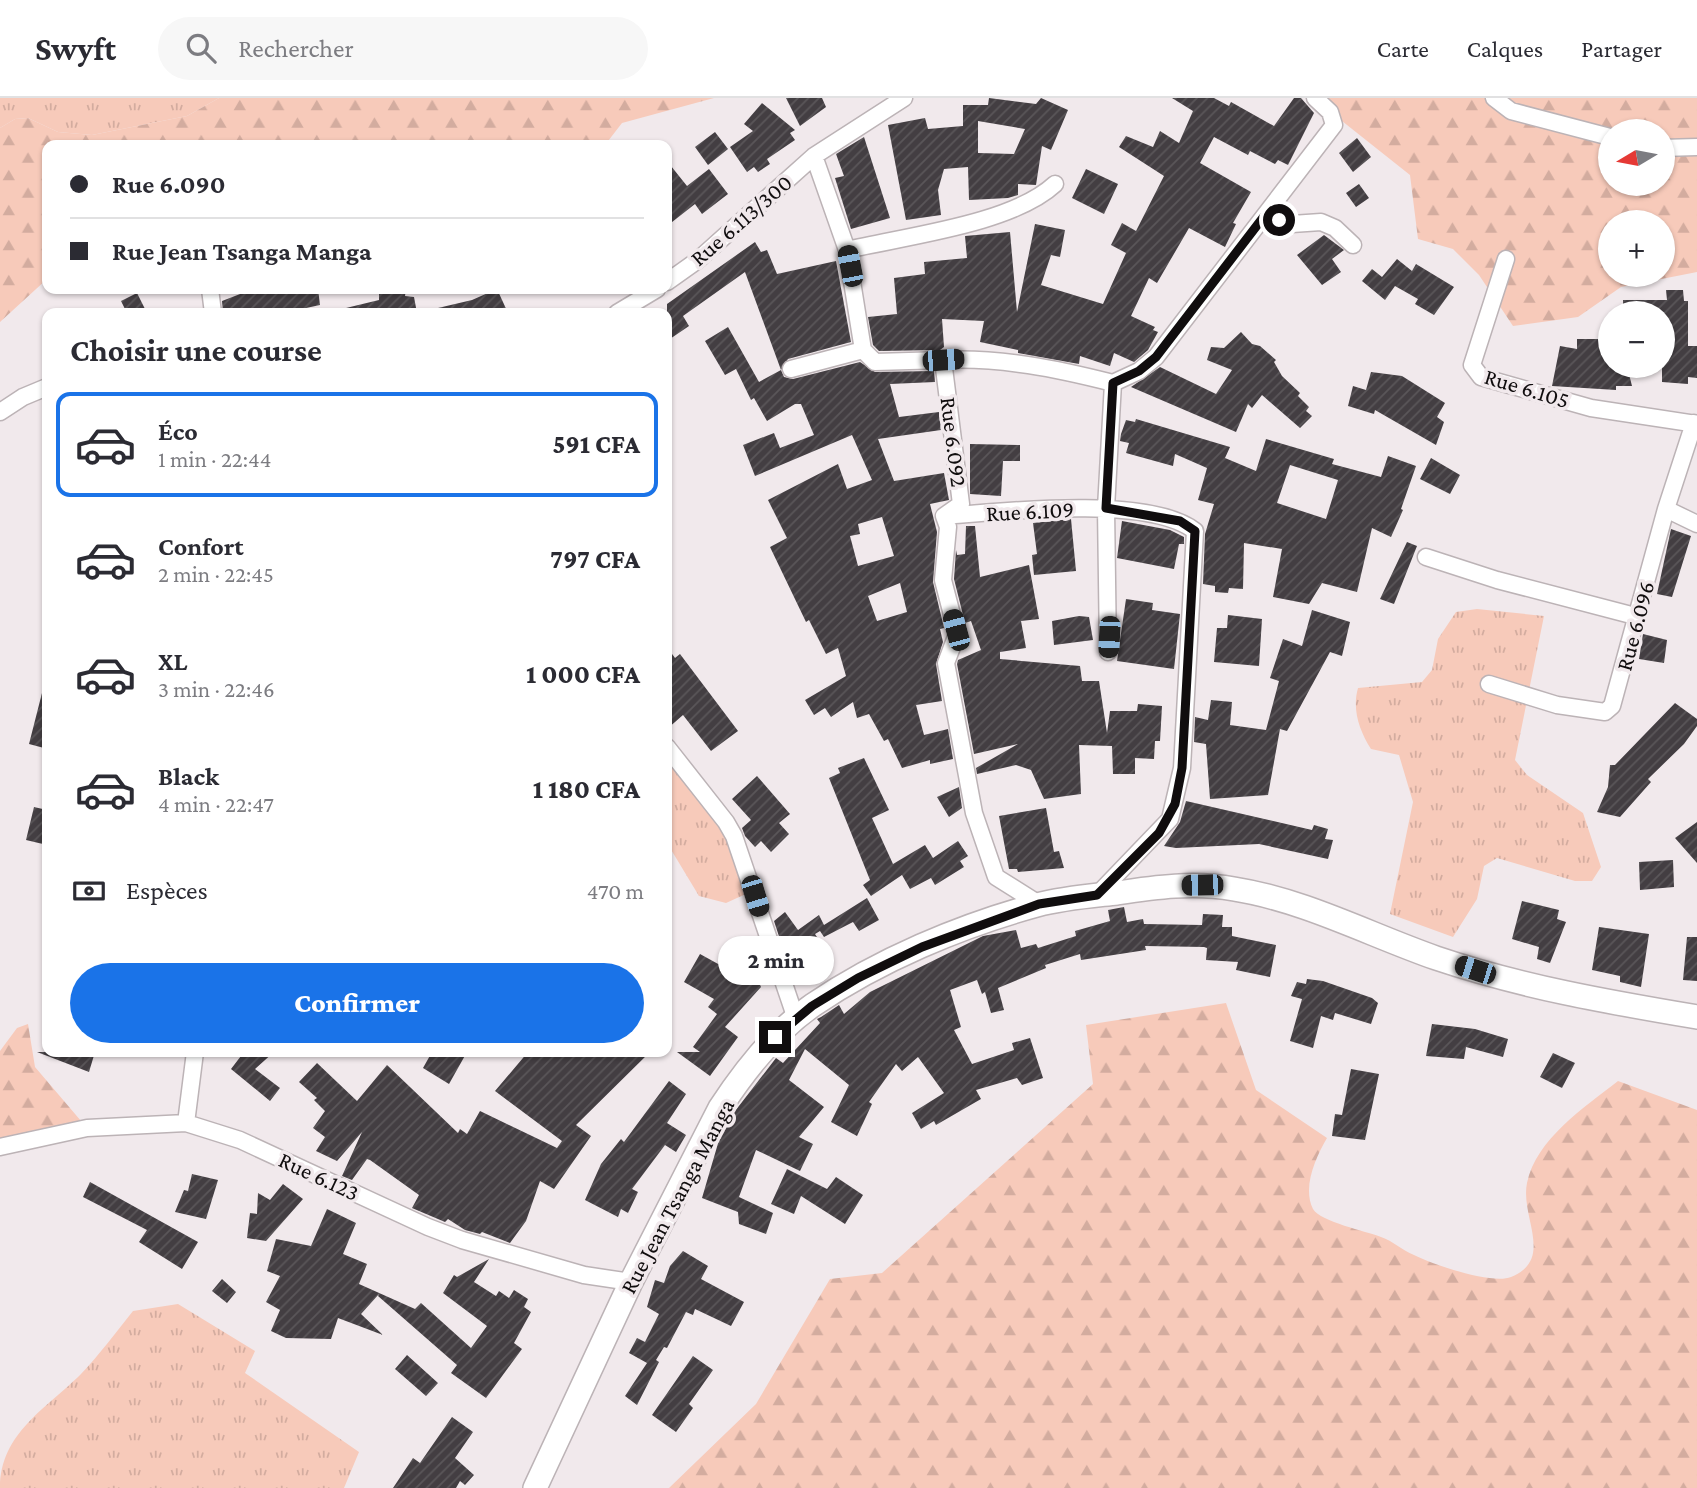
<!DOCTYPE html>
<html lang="fr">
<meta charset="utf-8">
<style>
:root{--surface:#fff;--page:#f7f7f7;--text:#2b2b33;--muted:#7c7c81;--line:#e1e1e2;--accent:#1a73e8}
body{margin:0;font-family:"Crimson Pro",serif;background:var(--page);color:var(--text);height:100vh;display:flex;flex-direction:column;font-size:26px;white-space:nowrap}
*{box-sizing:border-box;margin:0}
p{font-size:23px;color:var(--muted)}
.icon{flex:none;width:38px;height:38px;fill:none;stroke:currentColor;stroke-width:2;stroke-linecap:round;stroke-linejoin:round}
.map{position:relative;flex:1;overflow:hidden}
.details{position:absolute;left:42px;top:210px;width:630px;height:749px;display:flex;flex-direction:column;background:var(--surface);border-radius:14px;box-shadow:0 2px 5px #0004}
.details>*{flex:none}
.banner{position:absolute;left:42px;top:42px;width:630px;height:154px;border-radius:14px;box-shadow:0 2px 5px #0004;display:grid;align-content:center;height:154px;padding:0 28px;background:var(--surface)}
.needle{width:46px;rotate:260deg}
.tools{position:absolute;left:1598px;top:21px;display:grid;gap:14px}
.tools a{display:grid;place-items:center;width:77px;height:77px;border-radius:50%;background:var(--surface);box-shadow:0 2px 5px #0004;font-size:35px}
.end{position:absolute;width:32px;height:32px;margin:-16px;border:9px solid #100d0e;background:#fff;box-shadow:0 0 0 4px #fff}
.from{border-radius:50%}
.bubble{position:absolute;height:49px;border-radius:24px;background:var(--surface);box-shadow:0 2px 5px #0004;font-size:23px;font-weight:800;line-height:49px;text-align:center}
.car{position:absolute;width:21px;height:42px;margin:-21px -10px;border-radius:9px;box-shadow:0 0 5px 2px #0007;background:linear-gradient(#222 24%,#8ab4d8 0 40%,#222 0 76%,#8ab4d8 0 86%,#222 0)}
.banner b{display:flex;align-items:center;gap:24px;height:66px;font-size:26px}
.banner b+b{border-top:2px solid var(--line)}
.banner i{width:18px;height:18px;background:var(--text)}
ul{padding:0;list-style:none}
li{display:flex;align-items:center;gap:21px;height:105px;margin:0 14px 10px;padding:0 14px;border:4px solid transparent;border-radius:14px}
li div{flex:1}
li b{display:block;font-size:26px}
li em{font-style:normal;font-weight:800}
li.active{border-color:var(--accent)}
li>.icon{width:63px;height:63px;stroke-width:1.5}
h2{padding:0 28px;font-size:32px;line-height:84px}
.pay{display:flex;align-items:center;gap:18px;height:77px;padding:0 28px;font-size:26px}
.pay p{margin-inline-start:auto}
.primary-button{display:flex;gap:14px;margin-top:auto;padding:14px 28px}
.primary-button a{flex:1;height:80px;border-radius:42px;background:var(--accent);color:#fff;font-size:28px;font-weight:800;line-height:80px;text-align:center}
header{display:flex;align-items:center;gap:42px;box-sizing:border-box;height:98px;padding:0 35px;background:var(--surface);border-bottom:2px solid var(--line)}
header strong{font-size:33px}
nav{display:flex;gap:38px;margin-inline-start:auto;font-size:24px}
.search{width:490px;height:63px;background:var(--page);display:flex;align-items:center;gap:18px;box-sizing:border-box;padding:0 24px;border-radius:38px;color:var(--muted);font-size:26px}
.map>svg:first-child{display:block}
.grass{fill:url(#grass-tufts)}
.forest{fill:url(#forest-firs);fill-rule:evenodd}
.building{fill:url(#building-hatch);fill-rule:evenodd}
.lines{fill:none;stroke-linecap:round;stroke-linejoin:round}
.street-casing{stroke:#bcb3b6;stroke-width:19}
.secondary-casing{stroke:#bcb3b6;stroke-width:26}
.street{stroke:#fff;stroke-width:16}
.secondary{stroke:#fff;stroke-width:23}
.route{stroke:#100d0e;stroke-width:9}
.labels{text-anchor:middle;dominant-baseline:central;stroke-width:7;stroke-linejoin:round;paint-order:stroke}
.street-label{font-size:23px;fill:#100d0e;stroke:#f1e9ec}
</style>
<header>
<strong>Swyft</strong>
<div class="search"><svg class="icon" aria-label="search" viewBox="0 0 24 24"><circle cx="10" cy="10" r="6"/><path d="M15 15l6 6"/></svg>Rechercher</div>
<nav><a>Carte</a><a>Calques</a><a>Partager</a></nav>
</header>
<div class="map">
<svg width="1697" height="1390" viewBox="0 0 1697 1390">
<defs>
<pattern id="grass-tufts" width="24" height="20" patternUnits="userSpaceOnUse" patternTransform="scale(1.75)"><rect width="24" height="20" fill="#f7caba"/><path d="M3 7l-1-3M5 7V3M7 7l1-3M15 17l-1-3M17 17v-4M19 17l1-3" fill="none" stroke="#d3ac9f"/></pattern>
<pattern id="forest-firs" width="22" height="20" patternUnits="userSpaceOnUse" patternTransform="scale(1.75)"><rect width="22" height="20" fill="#f7caba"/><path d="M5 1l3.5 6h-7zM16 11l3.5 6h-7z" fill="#d3ac9f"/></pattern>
<pattern id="building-hatch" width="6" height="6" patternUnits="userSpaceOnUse" patternTransform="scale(1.75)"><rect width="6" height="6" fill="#433e42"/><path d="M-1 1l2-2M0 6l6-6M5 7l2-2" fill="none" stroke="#5a5659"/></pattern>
</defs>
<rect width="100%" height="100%" fill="#f1e9ec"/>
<!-- grass -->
<path class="grass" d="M0,0H219L187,18L92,37L58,34L28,20L15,21L0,30Z
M1477,511L1544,518L1515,662L1527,677L1583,715L1601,769L1592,783H1575L1497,760L1484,768L1477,801L1453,839L1390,816L1413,704L1399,657L1371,651C1359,632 1352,611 1358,590L1422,584L1432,572L1438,541L1456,514Z
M667,656L725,729L748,795L726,805L699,798L667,745Z
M178,1206L255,1253L245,1275L359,1354L344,1390H0C0,1335 47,1310 81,1276C100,1256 116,1234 133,1213Z"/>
<!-- forest -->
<path class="forest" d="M219,0H714L622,25L605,47H47V181L0,224V30L15,21L28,20L58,34L92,37L187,18Z
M1313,0H1697V174L1621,189L1578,219L1513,228L1479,177L1453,151L1418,141L1410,77ZM1610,33H1662V86H1610ZM1610,124H1662V177H1610Z
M1226,905L1256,992L1327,1040C1316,1059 1302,1089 1313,1111C1321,1124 1366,1133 1381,1139C1393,1143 1402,1152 1414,1157C1432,1166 1492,1187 1511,1179C1555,1161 1520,1119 1527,1085C1536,1041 1585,1009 1618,983L1697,1012V1390H669L756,1306L830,1181L882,1175L1093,986L1086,927Z
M28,926L35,969L87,1030L0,1049V953L17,930Z"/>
<!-- building -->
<path class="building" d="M786,0H822L826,9L800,28Z
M989,0L1036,6L1041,0L1068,12L1051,52L1042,48L1036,87L1018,86V97L1008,100L969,102L968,69L944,71L938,92L941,117L906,122L888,27L925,20L928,31L963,28V7H988ZM978,23L1025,31L1014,56L978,55Z
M1172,0H1214L1229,8L1231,4L1274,28L1294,0H1301L1314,15L1288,67L1278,62L1275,66L1250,53L1248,57L1214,39L1200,65L1251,94L1233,125L1236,126L1225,149L1189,130L1157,185L1149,180L1131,218L1155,229L1153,232L1158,234L1148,252L1134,264L1114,255L1110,268L1080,258L1079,266L1018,255V252L980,244L984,223L942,221L944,249L940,252L879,253L873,247L868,219L897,216L894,180L925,176L924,164L967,160L965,138L1010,134L1017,214L1035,126L1065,132L1060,159L1051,157L1041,187L1103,206L1126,155L1111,147L1122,125L1136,133L1164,78L1119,49L1126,38L1153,49L1160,33L1179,45L1193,13Z
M762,5L795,32L790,35L795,42L767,61L770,66L758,74L754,69L747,74L730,49L753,33L744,26Z
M715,34L728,51L708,67L695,49Z
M864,39L890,120L851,131L835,80L844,78L836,56Z
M1357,40L1371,59L1353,74L1339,55Z
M667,63L687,88L709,71L728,96L702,116L695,106L667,128Z
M1086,71L1118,86L1104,116L1072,100Z
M1359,86L1369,100L1356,109L1346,95Z
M1324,137L1344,152L1332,161L1341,174L1322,187L1297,157Z
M755,144L761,154L767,152L777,176L836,163L851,244L788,261L781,272L745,174L683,218L689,228L667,243V206Z
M1397,161L1412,173L1416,166L1454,189L1434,217L1415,206L1418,201L1395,188L1385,202L1362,183L1372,171L1382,179Z
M253,191H318L320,207L283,215H223L222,203Z
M379,191H406L405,198L414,199L417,215H347L346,210L379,202Z
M497,191L508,215H438V210L472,202Z
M1666,192H1683L1684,203H1688V248H1697V280L1688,279V286L1662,284V215H1623V202H1667Z
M137,195L147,215H127L121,203Z
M728,229L759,284L781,272L784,279L793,281L860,264L875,274L934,273L935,284L890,286L899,319L939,314L941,332L878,341L894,383L944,375L949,402L930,406L937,434L933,484L944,530L940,531L943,544L936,566L942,603L916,607L924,637L948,631L953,661L930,666V662L902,670L888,641L884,643L869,616L857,620L853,604L831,619L825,610L814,617L805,602L846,578L838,550L826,556L809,522L806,524L770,449L787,440L768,402L838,366L847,391L872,382L852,337L755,378L743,347L774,335L780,350L814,337L801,306H795L767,323L754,300L751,302L736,271L725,277L705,243ZM882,419L894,458L858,468L850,438L860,436L858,426ZM900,485L907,514L877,523L868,498Z
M1241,234L1252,246L1260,248L1276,262L1274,264L1282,278L1300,295L1298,298L1309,309L1306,313L1312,318L1300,330L1262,297L1252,310L1248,306L1236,334L1131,289L1160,269L1216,296L1232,272L1207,262L1211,249L1224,250Z
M1577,241H1608L1610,268H1627L1632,288H1616V292L1552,288L1560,248L1577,251Z
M1371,274L1402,278L1445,305L1437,319L1444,324L1436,347L1375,312L1374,316L1348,308L1353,288L1366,292Z
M1136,321L1230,349L1225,360L1256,373L1266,341L1334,361L1332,366L1381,379L1388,358L1416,368L1401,411L1403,412L1391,439L1372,430L1357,494L1322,485L1309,506L1273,499L1282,451L1244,445L1243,491L1229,490L1228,495L1215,494V488L1203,486L1205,436L1214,406L1198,402L1207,370L1175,356L1173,368L1126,355L1129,345L1120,343L1121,336L1126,322L1135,324ZM1290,367L1338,382L1326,421L1277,405Z
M970,346L1020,347V363H1003L1001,398L970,396Z
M1431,360L1460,377L1450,396L1420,381Z
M1071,421L1076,473L1034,477L1032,457L1037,456L1033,425Z
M1122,423L1170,432L1184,439V446H1179L1174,471L1117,460Z
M966,428H975L980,479L1029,467L1039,521L1021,523L1026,550L1000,554V561L1080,568L1082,583H1099L1107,635L1110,613H1137L1138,606L1162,608L1160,643H1155L1154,661L1135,660V676H1113L1112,648L1079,647L1081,696L1044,701L1031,672L1016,667L977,676L976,670L1018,646L974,656L957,566L958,562L981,552L971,523L965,525L954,481L956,452L957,457L965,456Z
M1671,431L1691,438L1672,499L1657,496Z
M1407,444L1417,448L1394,506L1380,501Z
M1126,501L1153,505L1152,512L1180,516L1174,571L1117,563Z
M1312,512L1350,524L1342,558L1330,554L1287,633L1280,631L1268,697L1210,701L1206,646L1194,644L1195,619L1208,622L1211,602L1232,604L1230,627L1266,632L1279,583L1270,580L1283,541L1302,548Z
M1228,517L1262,521L1259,568L1214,564L1217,530H1227Z
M1079,518L1089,519L1093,542L1054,547L1052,523Z
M1643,536L1667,542L1664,565L1639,561Z
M667,549L675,560L680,556L738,633L711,653L683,617L667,631Z
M42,595H47L44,650L29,646Z
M1675,605L1697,621V628L1684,646L1648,681L1651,684L1620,719L1597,714L1608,689L1610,667H1615Z
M864,660L889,712L872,720L893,766L925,747L933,760L958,743L968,758L960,763L964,769L935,787L931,780L910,791L902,777L871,798L863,787L870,782L829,680L840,675L838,670Z
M757,678L790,716L779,725L789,736L771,754L761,743L755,749L745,738L742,730L751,722L732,701Z
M959,689L962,710L949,719L937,699Z
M1186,703L1312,732L1314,727L1328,731L1325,741L1333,742L1328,761L1259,746L1176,750L1164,748L1180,724Z
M34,709L47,712V747L26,742Z
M1046,710L1054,754L1059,753L1064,770L1018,774L1017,771H1009L999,718Z
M1697,724V765L1675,740Z
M1673,762L1674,789L1640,792L1639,764Z
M867,800L879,822L859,833L853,824L824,839L820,833L815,836L822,847L818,850L820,853L806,864L803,860L789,869L774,823L785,814L798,832L819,817L824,827Z
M1522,803L1559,812L1557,821L1566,824L1550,865L1537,861L1539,849L1512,841Z
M1124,809L1127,824L1143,821L1144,826L1202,827L1203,816L1223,817L1222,829H1232V838L1276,847L1270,879L1236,872L1238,864L1206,862L1207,850L1204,849L1145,848L1146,852L1081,862L1080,856L1045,867L1046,870L998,890L1004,912L991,915L985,894L982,896L977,882L950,892L961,929L954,932L972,966L1014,952L1012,945L1030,940L1043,980L1022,987L1017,980L976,992L981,1001L936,1027L934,1023L921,1031L912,1015L944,995L918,959L902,973L896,966L869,1004L872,1006L857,1038L831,1024L849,987L805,951L789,982L824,1009L799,1039L813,1046L800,1073L756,1052L739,1099L773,1115L766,1136L739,1126L738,1114L702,1100L719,1042L732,1017L776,960L783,965L820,925L817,921L821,919L839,907L844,916L870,894L983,838L1016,832L1021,850L1036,846L1038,850L1076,838L1075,833L1110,823L1108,812Z
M1599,829L1649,836L1641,889L1620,884V878L1592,872Z
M1687,839H1697V883L1683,882Z
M700,856L729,872L746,886L755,875L761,889L725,929L738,939L710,978L677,954H700L693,949L717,916L708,909L714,901L684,884Z
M1307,881L1323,883L1372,900L1378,905L1371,926L1335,915L1333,922L1321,918L1313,950L1290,943L1302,901L1291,898L1297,884L1306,886Z
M1432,926L1475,931L1508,941L1503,959L1466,949L1464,961L1426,958Z
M37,954H95L89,974Z
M244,954H274L255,971L280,990L270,1003L231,971Z
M432,954H467L449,986L423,970Z
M528,954H650L576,1027L591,1038L554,1091L540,1083L526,1123L510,1145L482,1134L480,1136L465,1132L448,1121L445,1124L412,1110L419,1097L370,1062L367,1061L352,1082L342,1078L362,1034L337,1063L316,1053L325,1039L313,1030L325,1013L314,1002L317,1000L299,984L317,965L357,1003L387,967L458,1035L460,1031L467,1036L480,1013L557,1050L562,1043L495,993Z
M1553,955L1575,965L1562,990L1540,979Z
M1351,971L1379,976L1365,1042L1332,1038L1335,1016L1342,1017Z
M669,983L686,996L667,1025L686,1037L676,1054L665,1047L632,1091L638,1094L628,1115L621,1111L618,1119L585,1102L601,1066L621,1041L624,1044Z
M787,1071L827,1091L836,1079L863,1097L845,1126L801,1098L794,1116L771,1106Z
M192,1076L218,1082L206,1121L175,1114L184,1092L188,1093Z
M90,1084L198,1144L182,1171L139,1144L147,1132L83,1099Z
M283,1086L303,1101L266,1143L247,1140L250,1115L257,1116L258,1095L270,1102Z
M327,1111L356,1125L343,1156L367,1166L359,1186L415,1211L421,1205L471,1250L487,1228L443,1195L454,1177L457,1179L489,1161L474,1184L496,1198L499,1193L509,1200L514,1192L528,1201L524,1209L531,1214L514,1245L522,1251L486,1300L451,1275L457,1267L378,1198L379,1196L361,1216L383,1237L338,1220L331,1241L286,1240L271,1233L280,1212L266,1204L280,1178L267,1173L276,1141L311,1148Z
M683,1153L708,1168L701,1181L744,1204L731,1228L695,1211L693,1217L686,1214L667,1250L664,1249L656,1262L659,1264L637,1307L625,1298L647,1265L629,1255L637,1240L645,1244L659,1216L647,1209L655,1182L664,1185L670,1168Z
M222,1181L236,1194L227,1205L212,1193Z
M407,1257L438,1285L426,1298L395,1271Z
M693,1258L713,1272L689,1306L693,1310L676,1334L652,1317Z
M452,1319L473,1334L455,1360L474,1377L465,1387L460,1383L456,1390H393L413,1360L420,1365Z"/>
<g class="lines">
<defs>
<path id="street" d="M1494,0L1511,13L1610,39
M1662,50L1697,49
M814,58L847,152L863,252L875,264L943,262
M1265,117L1292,126L1321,124L1335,130L1353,147
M847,152C906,138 1012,126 1055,86
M1506,161L1472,267L1481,279L1591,310L1697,326
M667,184L698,162L814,58L904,0
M210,191L213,215
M617,215L657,191
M791,271L863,252
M0,314L23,299L47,289
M1666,411L1697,426
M946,418C1004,413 1150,397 1195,433L1182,670L1170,721L1097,797
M1426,459L1497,482L1635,518
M1108,554L1106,410L1113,285L1139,273L1156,259L1334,27L1330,14L1315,0
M1489,586L1557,607L1605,614L1612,608L1666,411L1694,325
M667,649L726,724L734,738L796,921
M1039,806L996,779L974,715L946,565L957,536L943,482L948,429L944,418L961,406L943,262C1000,259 1058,271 1113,285
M186,1025L195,954
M0,1049L87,1030L186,1025L240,1042L428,1129L462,1142L584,1177L631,1184"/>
<path id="secondary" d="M535,1390L631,1184L720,1010C745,972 775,933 813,907C879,862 960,828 1037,807C1063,800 1090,798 1117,795C1156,789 1194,784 1234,791C1304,802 1370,837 1436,860C1522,889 1608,904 1697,919"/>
</defs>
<!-- street casing -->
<use href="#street" class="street-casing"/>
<!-- secondary casing -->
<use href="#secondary" class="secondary-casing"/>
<!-- street -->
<use href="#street" class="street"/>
<!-- secondary -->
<use href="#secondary" class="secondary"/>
</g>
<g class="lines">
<!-- route -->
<path class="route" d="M775,939L812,908L858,880L922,849L1039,806L1097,797L1159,735L1175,706L1182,670L1195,433L1180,423L1106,410L1113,285L1139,273L1156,259L1265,117L1279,122"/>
</g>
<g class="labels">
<!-- street labels -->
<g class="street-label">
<text transform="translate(741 122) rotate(-41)">Rue 6.113/300</text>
<text transform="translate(1527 290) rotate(17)">Rue 6.105</text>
<text transform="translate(954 344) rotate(83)">Rue 6.092</text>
<text transform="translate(1030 413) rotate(-3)">Rue 6.109</text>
<text transform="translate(1635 528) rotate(-75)">Rue 6.096</text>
<text transform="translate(319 1078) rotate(25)">Rue 6.123</text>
<text transform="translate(677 1098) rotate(-62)">Rue Jean Tsanga Manga</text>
</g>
</g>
</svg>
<div class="tools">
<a><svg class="needle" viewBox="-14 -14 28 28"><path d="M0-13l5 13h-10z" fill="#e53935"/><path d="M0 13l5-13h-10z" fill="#7c7c81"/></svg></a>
<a>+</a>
<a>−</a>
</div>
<i class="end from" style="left:1279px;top:122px"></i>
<i class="end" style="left:775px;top:939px"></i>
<div class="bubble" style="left:718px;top:838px;width:116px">2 min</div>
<i class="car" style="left:850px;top:168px;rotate:349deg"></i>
<i class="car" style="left:943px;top:262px;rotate:86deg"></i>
<i class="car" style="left:956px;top:532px;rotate:345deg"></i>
<i class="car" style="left:1109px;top:539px;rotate:183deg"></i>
<i class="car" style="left:1202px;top:787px;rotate:269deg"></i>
<i class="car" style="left:755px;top:798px;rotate:163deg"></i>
<i class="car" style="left:1475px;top:872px;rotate:288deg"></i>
<div class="banner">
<b><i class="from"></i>Rue 6.090</b>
<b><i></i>Rue Jean Tsanga Manga</b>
</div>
<section class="details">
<h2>Choisir une course</h2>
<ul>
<li class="active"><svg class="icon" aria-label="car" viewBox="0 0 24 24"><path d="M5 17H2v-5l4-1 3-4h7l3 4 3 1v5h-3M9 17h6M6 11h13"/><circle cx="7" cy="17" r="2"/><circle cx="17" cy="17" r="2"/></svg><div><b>Éco</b><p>1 min · 22:44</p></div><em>591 CFA</em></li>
<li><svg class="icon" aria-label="car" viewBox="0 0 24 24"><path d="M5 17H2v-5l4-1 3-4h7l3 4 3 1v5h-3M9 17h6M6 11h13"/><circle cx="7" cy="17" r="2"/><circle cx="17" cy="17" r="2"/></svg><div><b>Confort</b><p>2 min · 22:45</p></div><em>797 CFA</em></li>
<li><svg class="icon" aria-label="car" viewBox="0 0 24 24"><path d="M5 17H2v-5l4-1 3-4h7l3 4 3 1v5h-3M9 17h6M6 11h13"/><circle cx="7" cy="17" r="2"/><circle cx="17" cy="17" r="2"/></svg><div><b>XL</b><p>3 min · 22:46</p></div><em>1 000 CFA</em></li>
<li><svg class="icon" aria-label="car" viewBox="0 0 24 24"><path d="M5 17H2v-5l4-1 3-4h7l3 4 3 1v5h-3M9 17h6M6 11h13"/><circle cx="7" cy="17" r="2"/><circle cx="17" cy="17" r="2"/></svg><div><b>Black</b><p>4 min · 22:47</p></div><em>1 180 CFA</em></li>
</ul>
<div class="pay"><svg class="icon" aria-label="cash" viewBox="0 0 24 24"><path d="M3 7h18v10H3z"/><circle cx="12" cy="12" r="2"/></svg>Espèces<p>470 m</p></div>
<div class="primary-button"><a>Confirmer</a></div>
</section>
</div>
